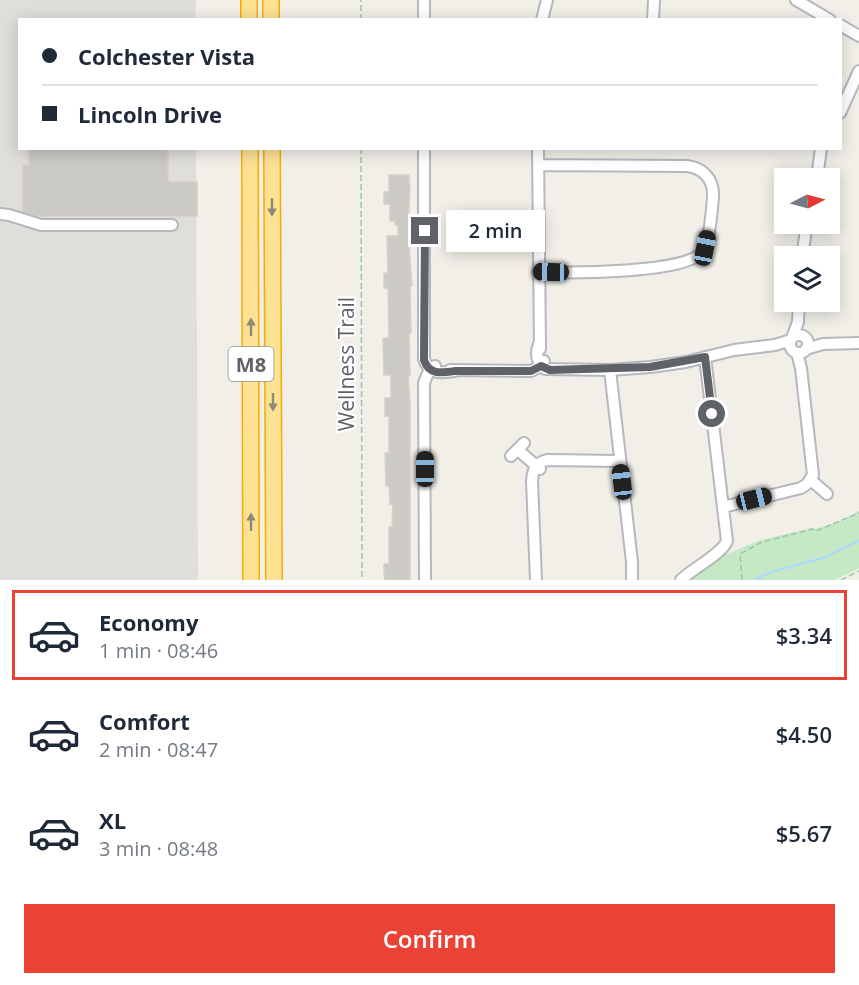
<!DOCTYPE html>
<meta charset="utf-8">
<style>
:root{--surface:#fff;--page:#f2f2f3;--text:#1f2937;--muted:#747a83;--line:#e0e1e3;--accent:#ea4335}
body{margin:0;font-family:"Open Sans",sans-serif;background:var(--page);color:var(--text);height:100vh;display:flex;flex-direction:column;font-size:22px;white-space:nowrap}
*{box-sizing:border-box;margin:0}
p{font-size:20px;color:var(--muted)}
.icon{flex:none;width:33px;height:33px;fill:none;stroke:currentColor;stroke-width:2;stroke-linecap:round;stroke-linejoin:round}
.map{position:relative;height:580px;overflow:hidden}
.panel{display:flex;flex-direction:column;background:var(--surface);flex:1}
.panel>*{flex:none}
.top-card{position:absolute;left:18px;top:18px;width:824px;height:132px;border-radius:0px;box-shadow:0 3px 15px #0003;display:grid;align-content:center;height:132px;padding:0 24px;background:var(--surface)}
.needle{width:39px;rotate:84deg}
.tools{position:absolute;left:774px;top:168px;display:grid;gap:12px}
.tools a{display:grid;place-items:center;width:66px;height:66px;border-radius:0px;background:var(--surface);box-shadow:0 3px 15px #0003;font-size:30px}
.end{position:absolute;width:27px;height:27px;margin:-14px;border:8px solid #5f6368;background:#fff;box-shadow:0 0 0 3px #fff}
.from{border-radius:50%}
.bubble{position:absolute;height:42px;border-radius:0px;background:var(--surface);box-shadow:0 3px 15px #0003;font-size:20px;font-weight:600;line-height:42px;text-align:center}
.car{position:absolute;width:18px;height:36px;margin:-18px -9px;border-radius:8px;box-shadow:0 0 4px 2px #0007;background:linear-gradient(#222 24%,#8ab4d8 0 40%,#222 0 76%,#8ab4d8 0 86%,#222 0)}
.top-card b{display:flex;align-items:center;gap:21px;height:57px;font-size:22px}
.top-card b+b{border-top:2px solid var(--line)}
.top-card i{width:15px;height:15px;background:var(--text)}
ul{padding:10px 0 0;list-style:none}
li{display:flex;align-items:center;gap:18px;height:90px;margin:0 12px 9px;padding:0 12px;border:3px solid transparent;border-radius:0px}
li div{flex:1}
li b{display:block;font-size:22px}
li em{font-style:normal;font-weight:600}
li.current{border-color:var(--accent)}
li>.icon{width:54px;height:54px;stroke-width:1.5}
.primary-button{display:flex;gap:12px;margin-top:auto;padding:12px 24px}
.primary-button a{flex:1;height:69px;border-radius:0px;background:var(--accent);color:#fff;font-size:24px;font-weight:600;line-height:69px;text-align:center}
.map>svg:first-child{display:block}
.industrial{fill:#e0deda}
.green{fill:#c5e8c5}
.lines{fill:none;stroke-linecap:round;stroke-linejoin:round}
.stream{stroke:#aadaff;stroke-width:2}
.building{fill:#cccac5;stroke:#d6d1c6;stroke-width:1.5}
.minor-casing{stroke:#b5b8bc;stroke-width:14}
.highway-casing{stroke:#f9ab00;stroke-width:18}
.path{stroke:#9cc7a9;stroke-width:1.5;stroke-dasharray:6 3;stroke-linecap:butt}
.minor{stroke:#fff;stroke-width:10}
.highway{stroke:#fde293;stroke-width:15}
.oneway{fill:#8e8975}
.route{stroke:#5f6368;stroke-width:8}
.labels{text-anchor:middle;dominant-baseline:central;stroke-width:4.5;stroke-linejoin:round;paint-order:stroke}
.shield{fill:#fff;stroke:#8f9295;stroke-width:1.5}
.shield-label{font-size:20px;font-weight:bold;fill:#5f6368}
.street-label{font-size:21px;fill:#5f6368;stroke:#fff}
</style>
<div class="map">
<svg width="859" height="580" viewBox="0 0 859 580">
<rect width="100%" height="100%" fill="#f1efe8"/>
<!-- industrial -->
<path class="industrial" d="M0,0H196L195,19L20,20V148L196,149L198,580H0Z"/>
<!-- green -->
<path class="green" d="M859,511V568L835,580H686L712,560L761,540L812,528L815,529L838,522Z"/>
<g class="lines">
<!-- stream -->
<path class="stream" d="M754,580L771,572L826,557L859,541"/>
</g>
<!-- building -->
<path class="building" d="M29,148H168V182H197V216H37L23,212V165H29Z
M389,175H409V184H410L408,231L412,286H410L411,333H409L410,375H408L410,401V580H385L384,574V564H389V527H392L393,504H390L389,486H386L385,453H389V416H385V398H391V375H384L383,338H389L388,288H384V273H388L387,236H398V225H395V221H390V204H384V192H389Z"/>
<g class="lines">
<defs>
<path id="minor" d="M796,0L830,20
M424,20V0
M542,20L547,0
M653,20L654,0
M840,25L859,36
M840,113L859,71
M424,148V359C429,375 441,373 455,371
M538,148L540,349
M538,165L687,166C703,168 714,179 713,197C712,209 710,241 703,251C688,274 567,273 538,272
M817,178L821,148
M0,214L9,215L41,225H172
M802,256L807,224
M790 344a9 9 0 1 1 18 0a9 9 0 1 1-18 0Z
M792,338L798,322L799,302
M539,344C535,354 537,362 545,369L610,370L650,367L686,362L734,350L775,345L791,340
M806,349L823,344L859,343
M450,370L531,371L541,366L544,361
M610,370L632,562V580
M518,450L540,469
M511,456L524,443
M811,480L827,494
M723,507L801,488L807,484L813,475L801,368L797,353
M425,580L424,383L428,373L435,366
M536,580L532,481C533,470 535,463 547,460L620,461
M681,580C693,568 722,554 727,541L705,357"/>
<path id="highway" d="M249,0V20
M271,0V20
M250,148L251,580
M272,148L274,580"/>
</defs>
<!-- minor casing -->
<use href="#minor" class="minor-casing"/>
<!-- highway casing -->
<use href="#highway" class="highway-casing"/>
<!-- path -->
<path class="path" d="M361,20V0
M361,148L362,580
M742,580L740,554L762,542L812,529L816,531L859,513
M841,580L859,571"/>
<!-- minor -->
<use href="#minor" class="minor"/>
<!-- highway -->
<use href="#highway" class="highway"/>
</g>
<!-- one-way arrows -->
<defs><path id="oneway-solid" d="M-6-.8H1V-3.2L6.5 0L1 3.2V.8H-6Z" transform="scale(1.5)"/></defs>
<g class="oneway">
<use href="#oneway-solid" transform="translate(272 207) rotate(90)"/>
<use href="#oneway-solid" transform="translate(251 327) rotate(-90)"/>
<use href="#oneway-solid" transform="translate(273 402) rotate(90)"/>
<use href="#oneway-solid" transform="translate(251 522) rotate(-90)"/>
</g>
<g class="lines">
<!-- route -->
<path class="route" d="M425,231L424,360C429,375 441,373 455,371H531L541,366L550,370L650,367L705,357L712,414"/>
</g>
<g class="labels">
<!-- shield labels -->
<rect class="shield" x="228.5" y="347" width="45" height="34" rx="4.5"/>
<g class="shield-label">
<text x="251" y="364">M8</text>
</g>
<!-- street labels -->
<g class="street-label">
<text transform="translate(346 364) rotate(-90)">Wellness Trail</text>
</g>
</g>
</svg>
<div class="tools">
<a><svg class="needle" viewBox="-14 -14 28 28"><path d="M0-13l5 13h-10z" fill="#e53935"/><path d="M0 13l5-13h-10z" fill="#747a83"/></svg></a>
<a><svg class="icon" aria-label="layers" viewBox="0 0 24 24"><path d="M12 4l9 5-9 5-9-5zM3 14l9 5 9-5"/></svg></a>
</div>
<i class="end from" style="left:712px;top:414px"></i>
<i class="end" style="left:425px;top:231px"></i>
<div class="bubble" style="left:446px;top:210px;width:99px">2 min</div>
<i class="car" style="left:705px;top:248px;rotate:11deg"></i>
<i class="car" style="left:551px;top:272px;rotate:271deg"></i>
<i class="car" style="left:425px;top:469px;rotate:0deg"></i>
<i class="car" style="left:622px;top:482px;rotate:353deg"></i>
<i class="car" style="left:754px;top:499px;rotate:76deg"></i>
<div class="top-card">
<b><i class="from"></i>Colchester Vista</b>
<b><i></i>Lincoln Drive</b>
</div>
</div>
<section class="panel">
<ul>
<li class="current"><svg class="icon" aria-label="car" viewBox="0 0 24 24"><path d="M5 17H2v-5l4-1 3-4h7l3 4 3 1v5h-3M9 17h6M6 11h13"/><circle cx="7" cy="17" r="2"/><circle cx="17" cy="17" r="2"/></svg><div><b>Economy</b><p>1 min · 08:46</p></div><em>$3.34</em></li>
<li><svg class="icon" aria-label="car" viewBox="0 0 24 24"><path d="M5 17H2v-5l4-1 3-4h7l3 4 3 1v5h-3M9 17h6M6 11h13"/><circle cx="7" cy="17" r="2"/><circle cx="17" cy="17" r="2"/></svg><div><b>Comfort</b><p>2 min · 08:47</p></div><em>$4.50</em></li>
<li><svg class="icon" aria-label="car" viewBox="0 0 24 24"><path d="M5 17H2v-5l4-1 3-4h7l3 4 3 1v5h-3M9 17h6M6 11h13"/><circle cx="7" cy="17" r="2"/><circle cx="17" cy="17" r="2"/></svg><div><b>XL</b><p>3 min · 08:48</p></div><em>$5.67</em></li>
</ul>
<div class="primary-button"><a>Confirm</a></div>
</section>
